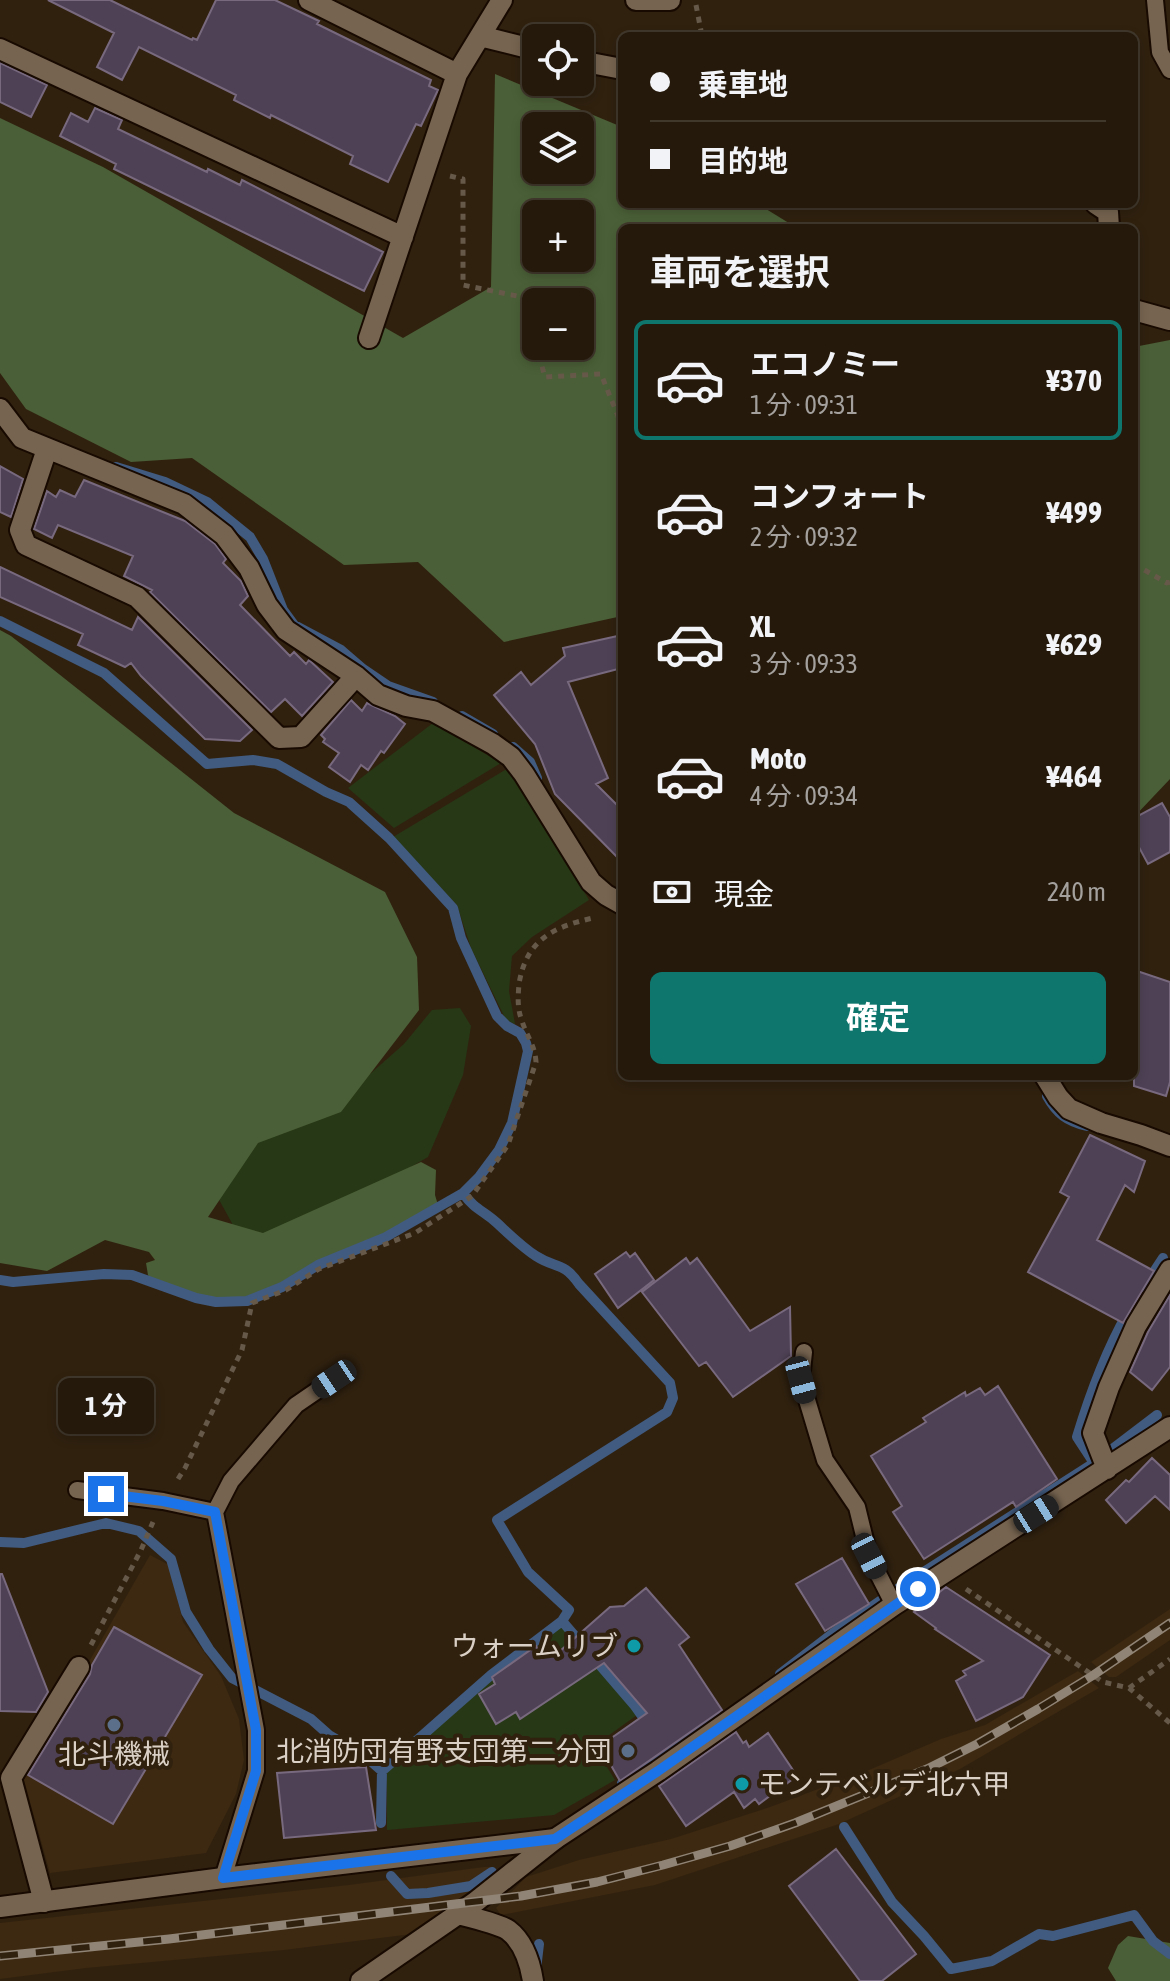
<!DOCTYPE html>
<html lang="ja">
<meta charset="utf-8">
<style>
:root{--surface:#24190b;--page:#302619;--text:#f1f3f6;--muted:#a3a09d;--line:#41382c;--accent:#0f766e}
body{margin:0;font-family:"Asap Condensed","Noto Sans JP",sans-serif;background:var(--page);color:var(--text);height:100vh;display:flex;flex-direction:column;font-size:30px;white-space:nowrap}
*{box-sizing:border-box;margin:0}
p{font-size:26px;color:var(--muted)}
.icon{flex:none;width:44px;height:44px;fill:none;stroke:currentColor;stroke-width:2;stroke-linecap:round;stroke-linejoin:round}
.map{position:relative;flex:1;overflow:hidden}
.panel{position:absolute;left:618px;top:224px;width:520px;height:856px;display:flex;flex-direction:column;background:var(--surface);border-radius:12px;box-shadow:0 4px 12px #0003,0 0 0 2px var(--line)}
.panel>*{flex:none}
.banner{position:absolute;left:618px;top:32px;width:520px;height:176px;border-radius:12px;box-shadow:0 4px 12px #0003,0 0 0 2px var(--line);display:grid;align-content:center;height:176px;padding:0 32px;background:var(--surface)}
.tools{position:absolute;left:522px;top:24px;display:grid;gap:16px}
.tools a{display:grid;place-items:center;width:72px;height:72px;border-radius:12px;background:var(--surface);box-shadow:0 4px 12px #0003,0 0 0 2px var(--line);font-size:40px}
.end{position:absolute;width:36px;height:36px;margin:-18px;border:10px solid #1a73e8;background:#fff;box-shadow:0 0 0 4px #fff}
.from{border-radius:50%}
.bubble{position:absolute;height:56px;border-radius:12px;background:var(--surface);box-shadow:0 4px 12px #0003,0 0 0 2px var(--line);font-size:26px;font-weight:700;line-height:56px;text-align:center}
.car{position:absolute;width:24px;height:48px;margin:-24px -12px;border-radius:10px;box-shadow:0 0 6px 2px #0007;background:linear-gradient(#222 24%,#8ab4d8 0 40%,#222 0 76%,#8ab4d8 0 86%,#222 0)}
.banner b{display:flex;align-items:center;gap:28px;height:76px;font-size:30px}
.banner b+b{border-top:2px solid var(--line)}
.banner i{width:20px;height:20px;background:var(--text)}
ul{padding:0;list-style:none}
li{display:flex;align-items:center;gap:24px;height:120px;margin:0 16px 12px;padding:0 16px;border:4px solid transparent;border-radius:12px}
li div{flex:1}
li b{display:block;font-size:30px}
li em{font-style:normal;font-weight:700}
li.on{border-color:var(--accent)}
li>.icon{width:72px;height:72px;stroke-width:1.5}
h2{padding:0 32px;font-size:36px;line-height:96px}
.pay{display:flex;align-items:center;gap:20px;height:88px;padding:0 32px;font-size:30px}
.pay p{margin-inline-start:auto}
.action{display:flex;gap:16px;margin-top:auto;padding:16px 32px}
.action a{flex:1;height:92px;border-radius:12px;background:var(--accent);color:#fff;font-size:32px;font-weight:700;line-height:92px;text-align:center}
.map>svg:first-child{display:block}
.built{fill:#3d2911}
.green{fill:#273816}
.forest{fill:#4a5f37;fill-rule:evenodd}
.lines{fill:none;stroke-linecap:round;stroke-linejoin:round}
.stream{stroke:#415b80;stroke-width:10}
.building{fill:#4e4155;stroke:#78697f;stroke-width:2}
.service-casing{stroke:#180a00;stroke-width:20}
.minor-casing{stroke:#180a00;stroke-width:24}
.tertiary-casing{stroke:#180a00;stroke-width:24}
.path{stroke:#665949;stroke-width:5;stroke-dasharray:6 6;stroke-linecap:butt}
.service{stroke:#766450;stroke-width:16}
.minor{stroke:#766450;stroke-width:20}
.tertiary{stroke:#766450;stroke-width:20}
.rail-casing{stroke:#908476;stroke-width:9}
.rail{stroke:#30210f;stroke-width:6;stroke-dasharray:18;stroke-linecap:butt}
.route{stroke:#1a73e8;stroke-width:10}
.culture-dot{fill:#0f9aa8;stroke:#30210f;stroke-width:3}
.service-dot{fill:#5c6f8a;stroke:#30210f;stroke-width:3}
.labels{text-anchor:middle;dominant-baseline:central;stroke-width:8;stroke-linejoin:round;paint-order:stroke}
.poi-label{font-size:28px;fill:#dad0c5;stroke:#30210f;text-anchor:end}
</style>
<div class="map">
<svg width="1170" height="1981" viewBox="0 0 1170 1981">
<rect width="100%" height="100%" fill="#30210f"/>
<!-- built -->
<path class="built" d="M150,1555L169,1565L183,1622L221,1676L239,1719L244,1760L236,1794L206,1853L50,1873L23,1777Z
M1170,1609V1640L1116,1677H1109L1091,1662Z
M1078,1671L1099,1688L960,1769L839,1824L655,1885L501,1915L496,1908L526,1877L579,1860L671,1839L770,1807L869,1770L941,1739L985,1725Z
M484,1867H492L496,1872L412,1934L284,1950L86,1968L0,1979V1923L349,1885Z"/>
<!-- green -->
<path class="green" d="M433,723L501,763L394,828L348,788Z
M510,767L589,900L532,937L512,956L509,991L515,1024L506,1020L471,948L457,905L393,837Z
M460,1008L471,1026L463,1075L428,1157L279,1243L239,1236L217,1196L253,1145L335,1105L404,1044L432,1010Z
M561,1626L637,1715L594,1746L615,1780L554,1815L387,1830V1772L490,1678Z"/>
<!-- forest -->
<path class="forest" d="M495,74L622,127V204H758L797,228H622V616L504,642L418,562L344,565L192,458L131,462L26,409L0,373V118L103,167L403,338L491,287ZM536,126H580V170H536ZM536,214H580V258H536ZM536,302H580V346H536Z
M1170,340V779L1134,817V347Z
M0,630L11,636L234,813L385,892L417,957L419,1010L341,1112L258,1143L208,1217L263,1233L421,1162L436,1170L435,1195L438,1205L381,1238L317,1264L281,1285L247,1299L216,1301L197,1297L152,1281L148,1275L146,1263L155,1260L149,1252L105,1240L47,1271L0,1263Z
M1128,1936L1170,1943V1981H1116L1108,1968L1118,1945Z"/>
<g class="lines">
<!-- stream -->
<path class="stream" d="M116,467L165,482L207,502L250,537L263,559L283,610L294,625L341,650L363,669L388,686L433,702
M0,621L104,673L207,764L253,760L277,764L326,792L349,802L389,838L453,908L461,938L497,1016L507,1026L520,1033L526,1043L528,1051L512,1123L499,1150L479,1177L463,1193L384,1238L318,1265L282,1287L247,1301L216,1302L196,1298L132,1275L104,1274L13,1282L0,1280
M462,716L493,734
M513,747L530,762L537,778
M1047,1096C1057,1114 1067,1121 1087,1126
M1144,1287L1163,1258
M1094,1463L1077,1437C1090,1394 1105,1353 1127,1314
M0,1542L24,1543L106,1523L139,1531L171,1559L186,1612L209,1649L232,1678L311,1719L329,1735L365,1756L382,1771
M562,1621L635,1706L650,1727
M780,1674L832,1634L905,1584L1094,1463L1157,1415
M622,1783L718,1717
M381,1823L382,1771L491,1675L562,1621L569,1610L528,1572L497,1520L667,1412L673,1398L670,1383L579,1284C563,1261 556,1269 536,1256C522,1247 510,1235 497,1223C483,1210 475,1210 463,1193
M844,1827L892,1902L924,1936L951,1969L992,1961L1039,1934L1053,1936L1134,1915L1153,1941L1170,1954
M391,1876L407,1894L428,1893L471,1886L492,1872
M537,1969V1961L539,1944"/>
</g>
<!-- building -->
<path class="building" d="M48,0H110L192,40L193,38L197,40L216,0H275L319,21L317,24L431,80L429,86L438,90L421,126L416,124L388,182L350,164L353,156L271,115L270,118L234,100L236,95L139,47L122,80L97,67L114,33Z
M0,63L47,85L31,117L0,102Z
M95,108L122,120L118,129L207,172L208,169L240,185L242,180L383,252L364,291L114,169L116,164L60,136L71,113L88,122Z
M0,466L23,479L11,517L0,512Z
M84,480L185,521L215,544L226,559L223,563L241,581L248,596L240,605L290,656L294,652L306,664L309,660L333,682L302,716L285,699L271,712L150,592L152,590L124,576L133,556L58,525L52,538L34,529L47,491L56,497L60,490L75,497Z
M0,567L132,630L138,617L252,730L240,741L205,739L141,676L131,663L125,667L78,645L83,634L0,597Z
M622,635V668L568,682L608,778L596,784L622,810V862L555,794L535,744L494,695L521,672L531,685L565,656L563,648Z
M351,700L362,711L367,703L395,716L405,724L384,753L381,751L368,770L361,765L350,782L329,767L339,753L323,742L325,739L321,735Z
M1162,803L1170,817V852L1148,864L1134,838V818Z
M1134,970L1170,982V1082L1166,1096L1134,1086Z
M1090,1135L1145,1161L1134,1192L1125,1185L1097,1240L1154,1271L1123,1323L1028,1272L1069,1197L1060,1192Z
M626,1252L630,1257L635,1253L654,1280L618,1308L595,1274Z
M686,1258L690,1264L697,1258L750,1331L790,1307L791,1356L733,1397L706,1362L699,1366L642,1292Z
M1170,1295V1367L1152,1390L1130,1372L1148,1332Z
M998,1386L1057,1479L1016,1507L1013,1502L924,1559L893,1512L902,1506L871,1456L926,1422L923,1418L965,1392L966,1396L980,1388L985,1395Z
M1152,1458L1170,1475V1510L1155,1496L1126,1523L1106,1500L1126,1480L1129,1482Z
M842,1558L869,1604L825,1631L796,1584Z
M0,1574H2L48,1692L36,1712L0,1711Z
M946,1587L1050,1655L1023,1697L976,1721L956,1681L966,1675L963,1671L983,1661L935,1629L936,1628L914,1612Z
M646,1588L689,1637L679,1645L722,1710L620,1781L600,1746L647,1713L604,1663L520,1719L516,1712L496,1724L479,1694L495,1684L492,1677L536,1646L540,1652L555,1644L560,1651L610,1607L624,1606Z
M114,1627L202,1675L113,1824L28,1775L90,1674L92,1665Z
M736,1732L743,1743L746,1741L749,1747L768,1733L797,1776L759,1804L755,1799L744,1808L734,1792L686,1826L659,1786Z
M366,1767L376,1830L284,1838L277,1773Z
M836,1849L916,1954L882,1981H860L789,1886Z"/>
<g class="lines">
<defs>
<path id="service" d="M1155,0L1160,52L1170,70
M804,1352L801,1380L825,1460L857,1507L869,1556L894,1605
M77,1490L163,1501L215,1512
M223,1878L256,1771V1730L215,1512L231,1481L296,1405L334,1379"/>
<path id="minor" d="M309,0L457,74
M480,36L536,50
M0,49L403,237
M580,61L622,69
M1096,204L1108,212L1109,228
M1134,310L1170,320
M369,338L457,74L502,0
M0,409L22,438L184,504L224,535L249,568L267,605L286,630L356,676L378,695L406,706L433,711L493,744L511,757L524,774L591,882L606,895L622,904
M47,449L20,530L26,545L137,597L279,738L301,737L356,676
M1045,1076L1058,1097L1069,1109L1101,1123L1141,1135L1170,1146
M1107,1469L1093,1433L1109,1387L1136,1326L1170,1270
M44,1902L11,1778L79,1667
M458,1914C470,1917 499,1924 508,1930C524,1942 530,1962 533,1981
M361,1981L474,1903L555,1839L658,1771L894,1605L1170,1427"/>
<path id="tertiary" d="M636,0H670
M0,1907L223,1878L555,1839"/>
</defs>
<!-- service casing -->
<use href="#service" class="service-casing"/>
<!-- minor casing -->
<use href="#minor" class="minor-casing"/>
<!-- tertiary casing -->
<use href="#tertiary" class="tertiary-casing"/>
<!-- path -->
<path class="path" d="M696,5L702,36
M450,176L463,179V285L522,297L545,377L601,374L622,426
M1134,564L1167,583L1170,582
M178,1479L185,1468L242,1350L252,1303L286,1290L319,1269L415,1233L472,1196L508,1145L536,1062C535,1045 527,1037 522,1021C517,1008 518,997 519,984C526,940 553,927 593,918
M966,1589L1103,1682L1129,1688L1170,1723
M91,1645L141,1550L153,1522
M1129,1688L1170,1659"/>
<!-- service -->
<use href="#service" class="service"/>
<!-- minor -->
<use href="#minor" class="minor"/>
<!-- tertiary -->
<use href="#tertiary" class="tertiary"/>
<defs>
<path id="rail" d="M0,1956L169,1939L521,1896L597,1882L663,1865L730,1846L795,1823L927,1769L977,1744L1038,1709L1092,1676L1170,1623"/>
</defs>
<!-- rail casing -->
<use href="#rail" class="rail-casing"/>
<!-- rail -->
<use href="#rail" class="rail"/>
</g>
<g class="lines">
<!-- route -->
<path class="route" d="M106,1494L163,1501L215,1512L256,1730V1771L223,1878L555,1839L658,1771L918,1589"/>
</g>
<!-- markers -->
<g class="culture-dot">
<circle cx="634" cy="1646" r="8"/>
<circle cx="742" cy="1784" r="8"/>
</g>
<g class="service-dot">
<circle cx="114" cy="1725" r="8"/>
<circle cx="628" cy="1751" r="8"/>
</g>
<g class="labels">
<!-- poi labels -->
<g class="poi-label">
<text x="618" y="1646">ウォームリブ</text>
<text x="612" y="1751">北消防団有野支団第二分団</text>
<text x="114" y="1754" text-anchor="middle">北斗機械</text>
<text x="758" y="1784" text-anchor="start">モンテベルデ北六甲</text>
</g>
</g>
</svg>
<div class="tools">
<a><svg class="icon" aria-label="locate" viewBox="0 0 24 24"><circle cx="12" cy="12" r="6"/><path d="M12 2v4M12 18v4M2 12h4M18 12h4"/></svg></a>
<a><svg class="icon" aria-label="layers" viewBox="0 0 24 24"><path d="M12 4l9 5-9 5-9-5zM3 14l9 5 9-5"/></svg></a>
<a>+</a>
<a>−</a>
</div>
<i class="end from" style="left:918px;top:1589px"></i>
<i class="end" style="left:106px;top:1494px"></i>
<div class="bubble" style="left:58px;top:1378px;width:96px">1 分</div>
<i class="car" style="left:334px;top:1379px;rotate:236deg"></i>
<i class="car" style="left:801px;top:1380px;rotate:165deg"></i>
<i class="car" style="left:1036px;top:1514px;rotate:58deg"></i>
<i class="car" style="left:869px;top:1556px;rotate:153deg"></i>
<div class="banner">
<b><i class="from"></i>乗車地</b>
<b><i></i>目的地</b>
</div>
<section class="panel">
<h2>車両を選択</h2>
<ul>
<li class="on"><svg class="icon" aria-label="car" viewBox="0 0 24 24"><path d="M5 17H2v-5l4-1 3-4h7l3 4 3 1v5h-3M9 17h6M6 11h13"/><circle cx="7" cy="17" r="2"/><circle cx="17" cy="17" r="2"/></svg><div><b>エコノミー</b><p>1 分 · 09:31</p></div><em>¥370</em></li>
<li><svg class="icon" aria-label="car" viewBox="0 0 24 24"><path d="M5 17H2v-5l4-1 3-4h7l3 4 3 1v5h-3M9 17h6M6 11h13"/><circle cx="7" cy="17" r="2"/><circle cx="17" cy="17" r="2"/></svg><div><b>コンフォート</b><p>2 分 · 09:32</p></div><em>¥499</em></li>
<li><svg class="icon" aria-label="car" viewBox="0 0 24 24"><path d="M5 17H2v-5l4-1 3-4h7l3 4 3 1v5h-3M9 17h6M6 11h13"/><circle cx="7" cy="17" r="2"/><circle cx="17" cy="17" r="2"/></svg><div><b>XL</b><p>3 分 · 09:33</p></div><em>¥629</em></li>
<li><svg class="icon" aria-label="car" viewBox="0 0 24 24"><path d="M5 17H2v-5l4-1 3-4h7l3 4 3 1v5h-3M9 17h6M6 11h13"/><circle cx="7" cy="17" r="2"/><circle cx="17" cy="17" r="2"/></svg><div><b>Moto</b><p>4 分 · 09:34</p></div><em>¥464</em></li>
</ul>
<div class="pay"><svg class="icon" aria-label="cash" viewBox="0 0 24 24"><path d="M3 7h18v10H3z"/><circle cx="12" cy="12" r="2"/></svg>現金<p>240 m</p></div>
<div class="action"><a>確定</a></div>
</section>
</div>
